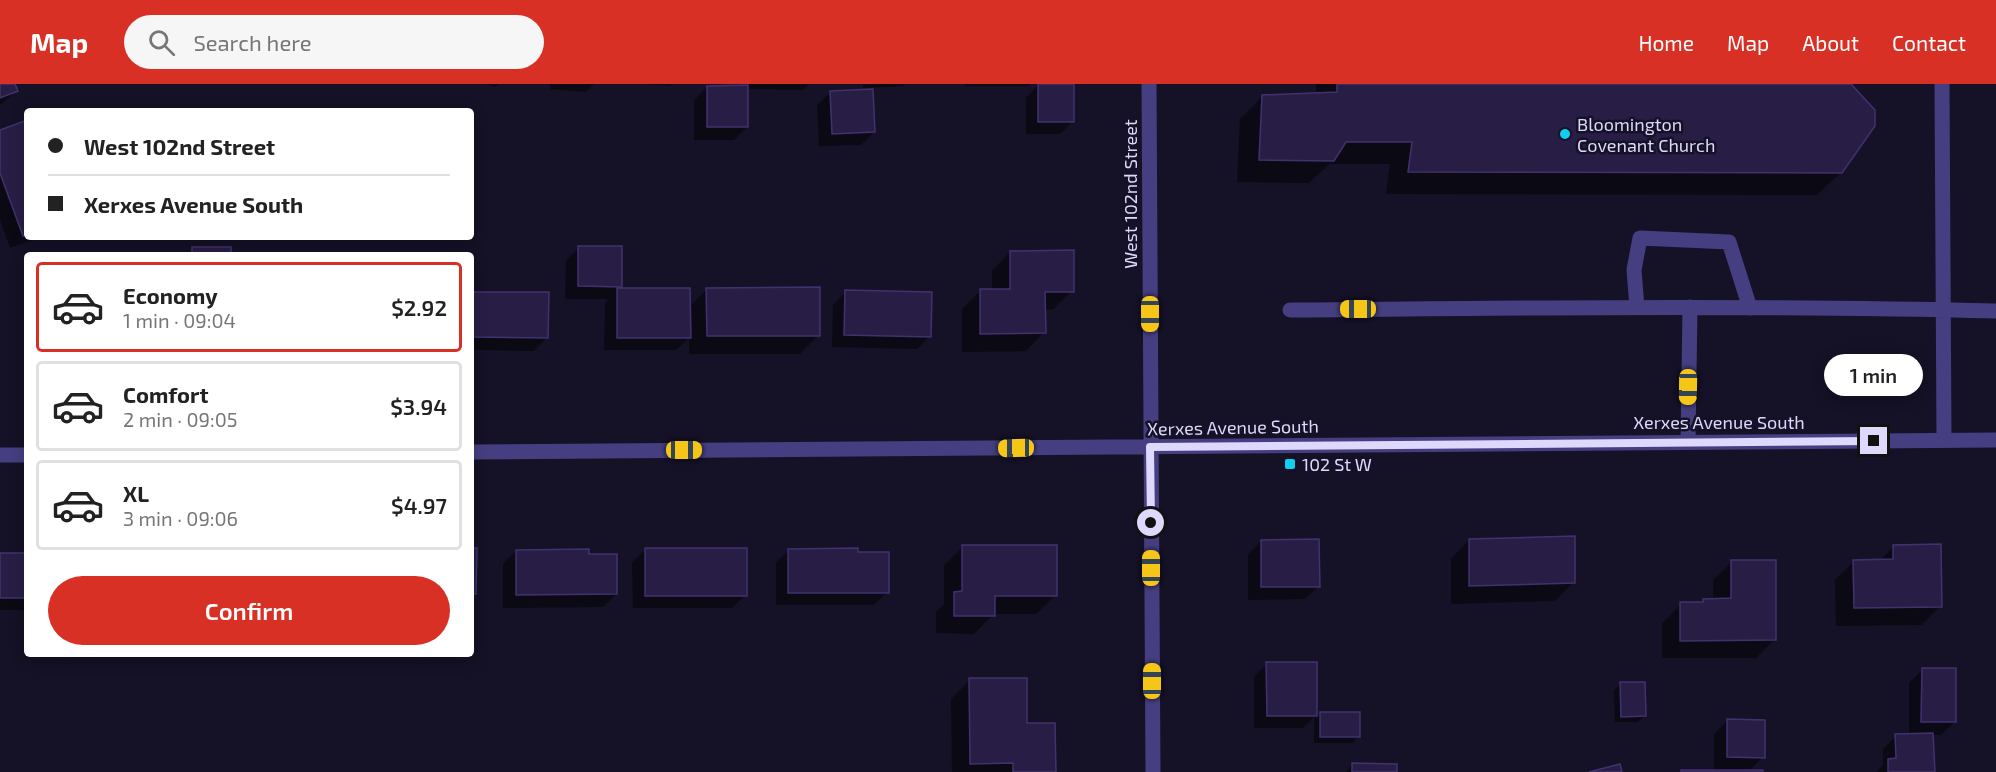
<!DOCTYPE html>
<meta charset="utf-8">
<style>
:root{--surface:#fff;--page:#f6f6f6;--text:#222;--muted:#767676;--line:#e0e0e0;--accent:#d93025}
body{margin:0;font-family:"Exo 2",sans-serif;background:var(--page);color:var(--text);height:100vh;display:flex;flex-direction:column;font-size:22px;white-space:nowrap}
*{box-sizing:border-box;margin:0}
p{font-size:20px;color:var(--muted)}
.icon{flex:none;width:33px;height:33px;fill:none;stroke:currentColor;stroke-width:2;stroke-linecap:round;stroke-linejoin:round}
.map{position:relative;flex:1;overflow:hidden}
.sheet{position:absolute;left:24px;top:168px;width:450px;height:405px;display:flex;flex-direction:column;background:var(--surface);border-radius:6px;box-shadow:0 3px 15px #0003}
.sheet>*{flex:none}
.banner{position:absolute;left:24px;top:24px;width:450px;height:132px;border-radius:6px;box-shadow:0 3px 15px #0003;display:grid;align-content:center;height:132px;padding:0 24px;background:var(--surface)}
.end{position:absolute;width:27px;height:27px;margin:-14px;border:8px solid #ded8fc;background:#111;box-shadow:0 0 0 3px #111}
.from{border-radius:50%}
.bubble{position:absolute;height:42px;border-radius:21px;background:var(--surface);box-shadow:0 3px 15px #0003;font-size:20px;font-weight:600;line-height:42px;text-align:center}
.car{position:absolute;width:18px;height:36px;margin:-18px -9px;border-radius:8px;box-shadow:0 0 4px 2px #0007;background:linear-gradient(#f5c518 24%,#345 0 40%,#f5c518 0 76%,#345 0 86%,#f5c518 0)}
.banner b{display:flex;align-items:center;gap:21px;height:57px;font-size:22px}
.banner b+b{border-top:2px solid var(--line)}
.banner i{width:15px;height:15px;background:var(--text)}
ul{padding:10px 0 0;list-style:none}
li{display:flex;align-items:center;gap:18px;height:90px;margin:0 12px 9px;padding:0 12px;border:3px solid var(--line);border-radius:6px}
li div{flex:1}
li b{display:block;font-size:22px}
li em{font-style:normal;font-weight:600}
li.selected{border-color:var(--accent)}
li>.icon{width:54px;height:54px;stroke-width:1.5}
.action{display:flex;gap:12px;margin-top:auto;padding:12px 24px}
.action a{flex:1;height:69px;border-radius:36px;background:var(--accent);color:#fff;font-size:24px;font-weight:600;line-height:69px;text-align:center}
header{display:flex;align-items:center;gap:36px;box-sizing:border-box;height:84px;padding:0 30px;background:var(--accent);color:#fff}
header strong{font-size:28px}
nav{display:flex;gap:33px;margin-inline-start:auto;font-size:21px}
.search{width:420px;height:54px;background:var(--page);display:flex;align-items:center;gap:15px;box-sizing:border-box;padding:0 21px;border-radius:33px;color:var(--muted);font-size:22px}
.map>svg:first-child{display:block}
.shadow{fill:#0007}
.building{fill:#281e45;stroke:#41326f;stroke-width:1.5}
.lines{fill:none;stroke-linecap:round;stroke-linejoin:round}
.service{stroke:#453f81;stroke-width:15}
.tertiary{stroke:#453f81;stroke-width:15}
.route{stroke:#ded8fc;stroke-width:8}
.poi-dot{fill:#12ceef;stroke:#151126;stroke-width:2}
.labels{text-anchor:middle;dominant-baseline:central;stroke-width:5;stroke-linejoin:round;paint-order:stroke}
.poi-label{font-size:18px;fill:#ded8fc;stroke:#151126;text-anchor:start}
.street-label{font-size:18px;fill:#ded8fc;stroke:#151126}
</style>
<header>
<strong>Map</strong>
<div class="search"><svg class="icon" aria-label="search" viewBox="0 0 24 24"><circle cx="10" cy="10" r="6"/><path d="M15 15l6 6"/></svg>Search here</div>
<nav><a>Home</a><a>Map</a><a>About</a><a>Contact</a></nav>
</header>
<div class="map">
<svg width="1996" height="688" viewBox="0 0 1996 688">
<rect width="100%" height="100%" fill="#151126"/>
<!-- shadow -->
<path class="shadow" d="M0,0H14L16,7L0,21Z
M486,0H499L495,3Z
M550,0H594L586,8L550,5Z
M643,0H672L670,2Z
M733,0H809L803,6L747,5V43L734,56H694V16L707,3H733Z
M863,0H905L903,2L863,4Z
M965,0H1031L1029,2H965Z
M1039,0L1073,37L1060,50H1026V14Z
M1316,0H1848L1841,88L1817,111L1386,110L1390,80H1329L1309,99L1237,98L1240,35L1263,12L1316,10Z
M831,8L874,48L861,61L819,62L817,21Z
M27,38V153H41L10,164L0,136V48Z
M579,164L620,202L617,206H689V223L707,205L819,251L800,270H689V254L676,266H604L605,219L608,215H565L566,177Z
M1010,168L1072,207L1054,225L1044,226V248L1026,267L962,268V225L980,207H992V187Z
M846,208L930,252L917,265L832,263L833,221Z
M471,209L547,253L534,267L471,266Z
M1469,456L1574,498L1555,517L1451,520V475Z
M1261,457L1319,502L1305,515L1248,516V471Z
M963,462L1055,512L1036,530H993L974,550L936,549V528L944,520V481Z
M1894,462L1940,522L1922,541L1836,542L1835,496L1854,477H1879Z
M645,466L746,511L732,524H633L632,479Z
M789,466L857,469L887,508L874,521H776V479Z
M516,467L587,472L616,510L603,523L503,524V480Z
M0,470H27V526H0Z
M1732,478L1774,556L1756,574H1662V539L1681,520H1700L1704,516H1713V496Z
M1315,579L1316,634L1321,629L1358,653L1352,659H1314V633L1303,644H1254V593L1267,580Z
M1922,586L1955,638L1941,651H1932L1933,688H1877L1883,681V665L1896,652L1909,651V599Z
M970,596L1026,640L1054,688H952L951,615Z
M1621,600L1645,631L1638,638H1615L1614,606Z
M1727,637L1763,673L1749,687L1761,688H1681L1714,687V650Z
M1352,681L1395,688H1345Z"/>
<!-- building -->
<path class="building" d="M0,0H15L18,7L0,14Z
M1038,0H1074V38H1038Z
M1337,0H1851L1875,26V42L1842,89L1408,88L1412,58H1346L1334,77L1259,76L1262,11L1337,8Z
M748,1V43H707V2Z
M873,5L875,48L832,50L830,7Z
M27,36V151L23,152L0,89V46Z
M578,162H622V203L578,202Z
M192,163H231V171H192Z
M1074,166V208H1045L1046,249L980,250V205H1010V167Z
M820,203V252H707L706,204Z
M617,204H690L691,254H617Z
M845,206L932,208L931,253L844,251Z
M471,208H549L548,254L471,253Z
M1575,452V499L1469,502V455Z
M1319,455L1320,503H1261V456Z
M1941,460L1942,523L1854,524L1853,476L1893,475V461Z
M962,461H1057V512H995V532H954V508L962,507Z
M471,464H477L476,510H471Z
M645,464H747V512H645Z
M858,464V468H889V509H788V465Z
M589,465V470H617V510L516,511V466Z
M0,469H27V514H0Z
M1731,476H1776V556L1680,557V518H1703V515L1731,514Z
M1266,578H1317V632H1267Z
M1922,584H1956V638H1921Z
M969,594H1027V639H1055L1056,688H1013V679L970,680Z
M1620,598H1645L1646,632L1621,633Z
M1320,628H1360V653H1320Z
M1727,635L1765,636V674L1727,673Z
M1933,649L1935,688H1888V675L1896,674L1895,650Z
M1352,679L1397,680V688H1352Z
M1620,680L1622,688H1589Z
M1681,686H1763V688H1681Z"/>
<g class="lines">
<!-- service -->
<path class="service" d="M1942,0L1944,356
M1637,223L1634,186L1640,154L1729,158L1750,224
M1290,226C1525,224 1761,221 1996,227
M1688,358L1690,223"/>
<!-- tertiary -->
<path class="tertiary" d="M1149,0L1153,688
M471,368L1996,356
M0,371H27"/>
</g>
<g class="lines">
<!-- route -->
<path class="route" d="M1151,439L1150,363L1874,357"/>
</g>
<!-- markers -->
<g class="poi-dot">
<circle cx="1565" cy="50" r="6"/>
<rect x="1284" y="374" width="12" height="12" rx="3"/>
</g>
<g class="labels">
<!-- poi labels -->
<g class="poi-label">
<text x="1577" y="40">Bloomington<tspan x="1577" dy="21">Covenant Church</tspan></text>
<text x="1302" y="380">102 St W</text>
</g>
<!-- street labels -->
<g class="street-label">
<text transform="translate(1130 110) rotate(-90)">West 102nd Street</text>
<text x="1719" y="338">Xerxes Avenue South</text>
<text transform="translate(1233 343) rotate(-1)">Xerxes Avenue South</text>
</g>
</g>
</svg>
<i class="end from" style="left:1151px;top:439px"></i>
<i class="end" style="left:1874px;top:357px"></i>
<div class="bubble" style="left:1824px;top:270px;width:99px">1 min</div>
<i class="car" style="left:1358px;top:225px;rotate:270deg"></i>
<i class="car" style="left:1150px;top:230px;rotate:180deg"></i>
<i class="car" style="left:1688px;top:303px;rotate:181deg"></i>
<i class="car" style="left:1016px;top:364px;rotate:269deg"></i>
<i class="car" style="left:684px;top:366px;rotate:90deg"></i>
<i class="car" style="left:1151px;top:484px;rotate:0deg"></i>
<i class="car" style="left:1152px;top:597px;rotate:0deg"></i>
<div class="banner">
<b><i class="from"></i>West 102nd Street</b>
<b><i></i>Xerxes Avenue South</b>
</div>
<section class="sheet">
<ul>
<li class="selected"><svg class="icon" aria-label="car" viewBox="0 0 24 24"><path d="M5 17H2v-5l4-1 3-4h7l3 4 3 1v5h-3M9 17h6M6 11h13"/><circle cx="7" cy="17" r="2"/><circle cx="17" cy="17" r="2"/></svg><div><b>Economy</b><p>1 min · 09:04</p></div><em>$2.92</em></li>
<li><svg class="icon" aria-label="car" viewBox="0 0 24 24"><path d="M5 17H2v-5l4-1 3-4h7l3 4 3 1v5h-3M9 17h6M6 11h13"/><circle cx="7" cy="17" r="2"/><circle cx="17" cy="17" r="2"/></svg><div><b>Comfort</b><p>2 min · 09:05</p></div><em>$3.94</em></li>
<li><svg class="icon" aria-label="car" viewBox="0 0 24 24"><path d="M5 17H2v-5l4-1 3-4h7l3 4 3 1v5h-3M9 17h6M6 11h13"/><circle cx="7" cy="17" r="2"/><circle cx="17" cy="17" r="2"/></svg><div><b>XL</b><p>3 min · 09:06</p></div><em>$4.97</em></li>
</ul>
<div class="action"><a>Confirm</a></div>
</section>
</div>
